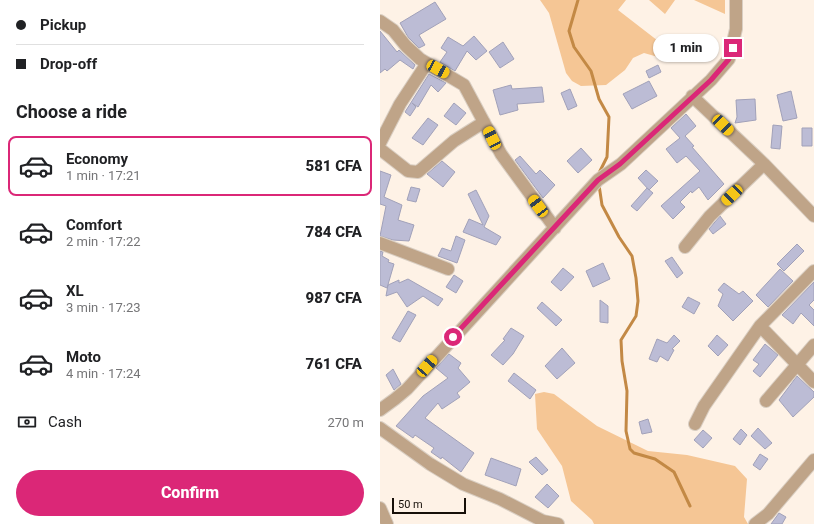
<!DOCTYPE html>
<meta charset="utf-8">
<style>
:root{--surface:#fff;--page:#f6f6f6;--text:#202124;--muted:#757577;--line:#e0e0e0;--accent:#db2777}
body{margin:0;font-family:Roboto,sans-serif;background:var(--page);color:var(--text);height:100vh;display:flex;flex-direction:column;font-size:15px;white-space:nowrap}
*{box-sizing:border-box;margin:0}
p{font-size:13px;color:var(--muted)}
.icon{flex:none;width:22px;height:22px;fill:none;stroke:currentColor;stroke-width:2;stroke-linecap:round;stroke-linejoin:round}
.map{position:relative;flex:1;overflow:hidden}
.sheet{display:flex;flex-direction:column;background:var(--surface);width:380px}
.sheet>*{flex:none}
.guide{display:grid;align-content:center;height:88px;padding:0 16px;background:var(--surface)}
.scale{position:absolute;left:12px;bottom:10px;width:74px;box-sizing:border-box;padding-left:4px;border:2px solid #160f08;border-top:0;font-size:11px;line-height:14px;white-space:nowrap;color:#160f08;-webkit-text-stroke:3px #fef2e6;paint-order:stroke}
.end{position:absolute;width:18px;height:18px;margin:-9px;border:5px solid #db2777;background:#fff;box-shadow:0 0 0 2px #fff}
.from{border-radius:50%}
.bubble{position:absolute;height:28px;border-radius:14px;background:var(--surface);box-shadow:0 1px 3px #0004;font-size:13px;font-weight:800;line-height:28px;text-align:center}
.car{position:absolute;width:12px;height:24px;margin:-12px -6px;border-radius:5px;box-shadow:0 0 3px 1px #0007;background:linear-gradient(#f5c518 24%,#345 0 40%,#f5c518 0 76%,#345 0 86%,#f5c518 0)}
.guide b{display:flex;align-items:center;gap:14px;height:38px;font-size:15px}
.guide b+b{border-top:1px solid var(--line)}
.guide i{width:10px;height:10px;background:var(--text)}
ul{padding:0;list-style:none}
li{display:flex;align-items:center;gap:12px;height:60px;margin:0 8px 6px;padding:0 8px;border:2px solid transparent;border-radius:8px}
li div{flex:1}
li b{display:block;font-size:15px}
li em{font-style:normal;font-weight:800}
li.active{border-color:var(--accent)}
li>.icon{width:36px;height:36px;stroke-width:1.5}
h2{padding:0 16px;font-size:18px;line-height:48px}
.pay{display:flex;align-items:center;gap:10px;height:44px;padding:0 16px;font-size:15px}
.pay p{margin-inline-start:auto}
.cta{display:flex;gap:8px;margin-top:auto;padding:8px 16px}
.cta a{flex:1;height:46px;border-radius:24px;background:var(--accent);color:#fff;font-size:16px;font-weight:800;line-height:46px;text-align:center}
main{display:flex;flex:1;min-height:0}
.map>svg:first-child{display:block}
.green{fill:#f5c695}
.lines{fill:none;stroke-linecap:round;stroke-linejoin:round}
.stream{stroke:#c38945;stroke-width:3}
.building{fill:#bcbcd5;stroke:#a1a1b9}
.minor-casing{stroke:#d9cec2;stroke-width:14}
.minor{stroke:#bfa488;stroke-width:12}
.route{stroke:#db2777;stroke-width:5}
</style>
<main>
<section class="sheet">
<div class="guide">
<b><i class="from"></i>Pickup</b>
<b><i></i>Drop-off</b>
</div>
<h2>Choose a ride</h2>
<ul>
<li class="active"><svg class="icon" aria-label="car" viewBox="0 0 24 24"><path d="M5 17H2v-5l4-1 3-4h7l3 4 3 1v5h-3M9 17h6M6 11h13"/><circle cx="7" cy="17" r="2"/><circle cx="17" cy="17" r="2"/></svg><div><b>Economy</b><p>1 min · 17:21</p></div><em>581 CFA</em></li>
<li><svg class="icon" aria-label="car" viewBox="0 0 24 24"><path d="M5 17H2v-5l4-1 3-4h7l3 4 3 1v5h-3M9 17h6M6 11h13"/><circle cx="7" cy="17" r="2"/><circle cx="17" cy="17" r="2"/></svg><div><b>Comfort</b><p>2 min · 17:22</p></div><em>784 CFA</em></li>
<li><svg class="icon" aria-label="car" viewBox="0 0 24 24"><path d="M5 17H2v-5l4-1 3-4h7l3 4 3 1v5h-3M9 17h6M6 11h13"/><circle cx="7" cy="17" r="2"/><circle cx="17" cy="17" r="2"/></svg><div><b>XL</b><p>3 min · 17:23</p></div><em>987 CFA</em></li>
<li><svg class="icon" aria-label="car" viewBox="0 0 24 24"><path d="M5 17H2v-5l4-1 3-4h7l3 4 3 1v5h-3M9 17h6M6 11h13"/><circle cx="7" cy="17" r="2"/><circle cx="17" cy="17" r="2"/></svg><div><b>Moto</b><p>4 min · 17:24</p></div><em>761 CFA</em></li>
</ul>
<div class="pay"><svg class="icon" aria-label="cash" viewBox="0 0 24 24"><path d="M3 7h18v10H3z"/><circle cx="12" cy="12" r="2"/></svg>Cash<p>270 m</p></div>
<div class="cta"><a>Confirm</a></div>
</section>
<div class="map">
<svg width="434" height="524" viewBox="0 0 434 524">
<rect width="100%" height="100%" fill="#fef2e6"/>
<!-- green -->
<path class="green" d="M160,0H246L238,10L282,44L278,57L264,53L253,58L245,70L226,85L201,86L192,81L186,73L169,13Z
M269,0H295L285,14Z
M314,0H345V14Z
M164,392L174,394L217,426L268,451L307,455L355,466L367,479L364,517L368,524H214L212,520L191,501L182,466L157,429L155,394Z"/>
<g class="lines">
<!-- stream -->
<path class="stream" d="M198,0L189,31L194,47L211,71L219,99L229,117L227,157L218,175
M219,185L222,205L239,237L252,256L256,278L258,301L256,316L241,340L242,361L247,391L246,431L250,449L254,453L275,459L294,472L310,506"/>
</g>
<!-- building -->
<path class="building" d="M55,2L66,19L39,35L45,45L39,48L28,37L20,23Z
M0,31L17,52L19,50L35,65L33,69L20,60L7,71L5,69L0,73Z
M94,36L107,51L96,60L87,51L75,71L60,62L67,52L61,48L68,37L83,46Z
M123,42L134,59L120,68L109,52Z
M278,65L281,72L269,78L266,71Z
M49,74L66,83L58,92L51,85L38,107L32,103L36,107L30,116L25,112Z
M269,81L277,96L252,109L243,94Z
M131,85L132,89L162,87L164,102L137,104L138,110L120,115L113,90Z
M190,89L197,106L188,110L181,93Z
M411,91L417,118L403,121L397,95Z
M375,99L376,120L355,123L357,117L356,100Z
M74,103L86,113L76,125L64,116Z
M306,114L316,126L305,136L314,146L312,147L344,184L328,200L319,187L312,193L311,191L300,202L305,207L293,219L281,206L320,171L306,156L297,163L286,149L300,138L291,128Z
M48,118L58,125L43,145L32,138Z
M393,125L402,126L400,149L391,148Z
M422,128H432V146H422Z
M201,148L212,160L198,173L187,161Z
M140,156L156,174L160,170L175,185L163,198L135,160Z
M62,161L75,172L63,187L47,174Z
M266,170L278,181L269,190L258,178Z
M0,171L11,175L4,197L22,205L18,220L34,225L29,241L13,240L0,236L6,206L0,204Z
M31,187L40,189L36,202L27,200Z
M267,188L273,193L257,211L251,206Z
M96,190L109,216L104,227L121,237L116,245L83,232L89,219L103,225L88,194Z
M340,216L346,224L333,234L329,229Z
M76,236L85,240L77,263L58,256L62,248L71,251Z
M417,244L424,251L404,271L397,264Z
M0,251L3,252L2,256L9,260L8,262L14,264L7,288L0,285Z
M292,257L303,273L297,278L285,261Z
M223,263L230,279L213,287L206,271Z
M183,268L194,277L181,291L171,282Z
M400,269L413,281L388,307L376,295Z
M74,275L83,281L76,293L66,287Z
M28,279L63,299L58,306L43,296L27,307L17,292L6,296L8,285L19,280V283Z
M434,282V300L429,305L434,310V326L421,313L413,324L402,315Z
M344,283L359,294L363,291L373,301L353,321L338,306L343,294L338,290Z
M308,297L320,303L314,314L302,307Z
M220,300L228,306V323L220,322Z
M162,302L182,320L176,326L157,308Z
M28,311L36,315L20,342L12,338Z
M131,328L144,336L133,354L123,365L111,355L125,340L123,339Z
M294,335L300,341L292,349L294,350L288,361L280,356L277,362L269,359L277,339L287,343Z
M337,335L348,345L338,356L328,346Z
M385,344L398,355L380,377L373,371L379,364L373,360Z
M182,348L195,363L177,379L165,366Z
M69,354L81,363L78,368L90,382L77,393L80,397L62,409L58,403L45,418L94,453L81,472L62,457L61,459L51,452L54,448L35,435L33,438L16,426L43,396L68,378L56,368Z
M13,369L21,384L14,390L6,375Z
M134,373L156,390L150,399L128,381Z
M417,376L434,392V397L413,417L399,400Z
M268,419L272,432L262,434L259,422Z
M378,428L392,443L385,449L371,436Z
M361,429L367,435L360,445L353,439Z
M323,430L332,438L323,448L314,440Z
M380,454L388,459L380,470L373,465Z
M156,457L168,470L162,475L149,462Z
M111,458L141,469L136,486L105,475Z
M167,484L179,496L168,508L155,497Z
M399,513L406,517L402,524H391Z"/>
<g class="lines">
<defs>
<path id="minor" d="M0,21L13,30L26,46L40,59L84,85L121,154L175,228
M312,96L384,164L434,216
M0,143L20,104L47,63
M0,149L28,171L38,172L74,141L104,122
M0,243L68,269
M305,247L330,216L384,164
M380,326L434,382
M386,401L434,345
M0,410L15,399L27,389L218,180L241,164L331,80L349,59L356,29V0
M315,424L324,406L380,326L434,271
M0,428L50,464L83,484L120,499L163,521L178,524
M0,508L7,524
M375,524L388,514L434,460"/>
</defs>
<!-- minor casing -->
<use href="#minor" class="minor-casing"/>
<!-- minor -->
<use href="#minor" class="minor"/>
</g>
<g class="lines">
<!-- route -->
<path class="route" d="M73,337L218,180L240,164L331,80L349,59L353,48"/>
</g>
</svg>
<div class="scale">50 m</div>
<i class="end from" style="left:73px;top:337px"></i>
<i class="end" style="left:353px;top:48px"></i>
<div class="bubble" style="left:273px;top:34px;width:66px">1 min</div>
<i class="car" style="left:58px;top:69px;rotate:119deg"></i>
<i class="car" style="left:343px;top:125px;rotate:134deg"></i>
<i class="car" style="left:112px;top:138px;rotate:334deg"></i>
<i class="car" style="left:352px;top:195px;rotate:226deg"></i>
<i class="car" style="left:158px;top:206px;rotate:323deg"></i>
<i class="car" style="left:47px;top:366px;rotate:41deg"></i>
</div>
</main>
